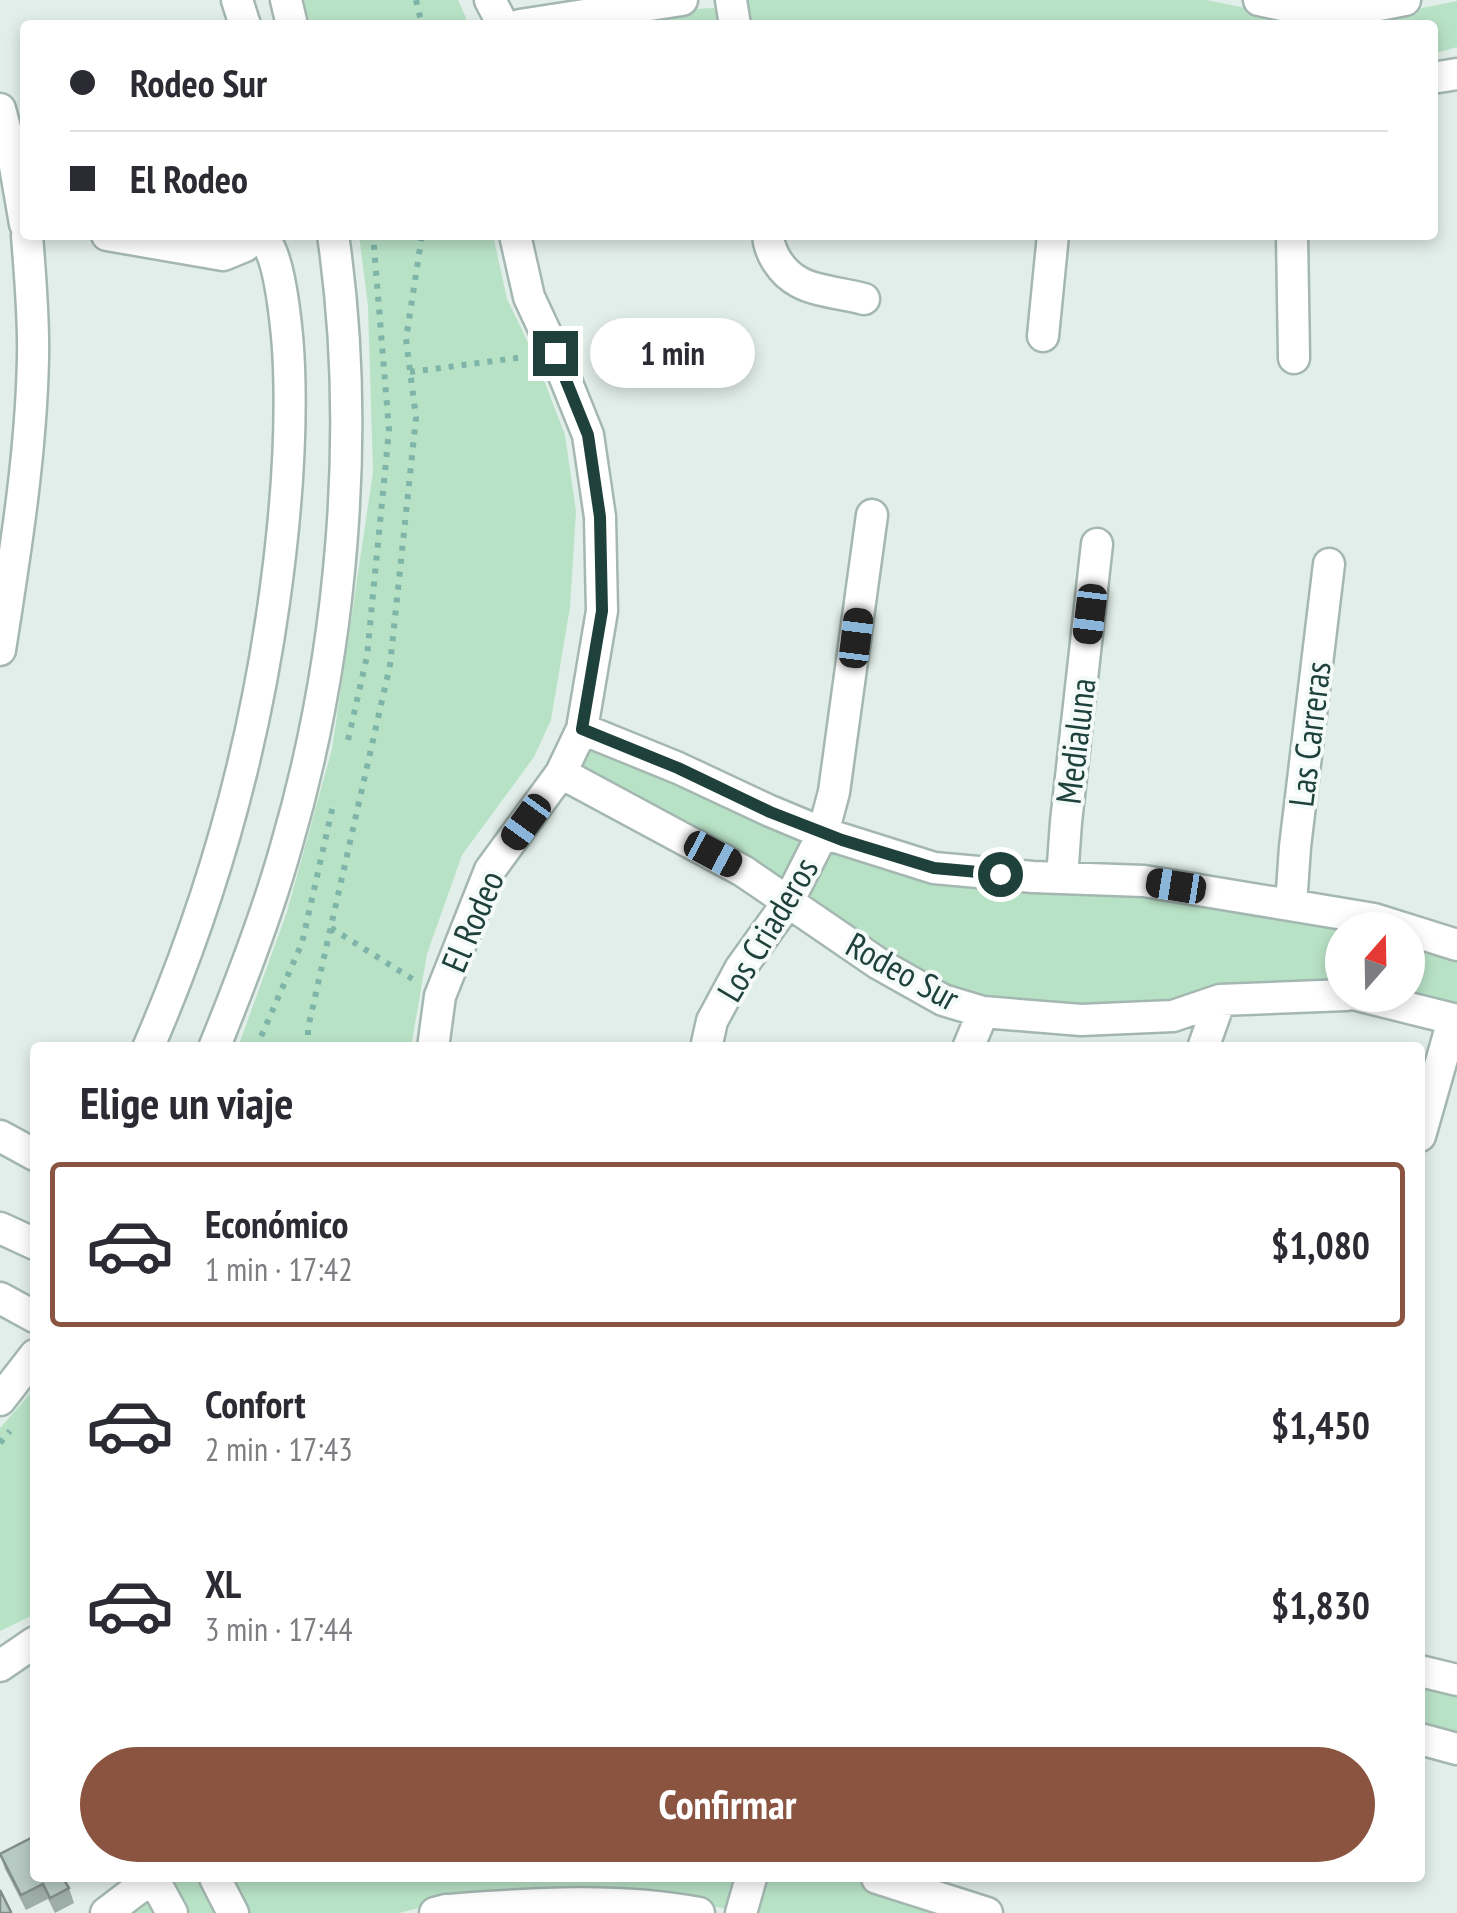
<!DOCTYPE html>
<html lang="es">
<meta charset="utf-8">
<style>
:root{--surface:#fff;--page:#f7f7f7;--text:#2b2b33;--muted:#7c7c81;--line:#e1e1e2;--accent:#8a5440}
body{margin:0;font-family:"PT Sans Narrow",sans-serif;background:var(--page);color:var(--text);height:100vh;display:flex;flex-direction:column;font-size:38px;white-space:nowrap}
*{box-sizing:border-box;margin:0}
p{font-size:32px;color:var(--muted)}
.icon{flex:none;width:55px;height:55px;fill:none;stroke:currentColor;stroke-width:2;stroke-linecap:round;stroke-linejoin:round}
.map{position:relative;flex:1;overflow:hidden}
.drawer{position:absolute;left:30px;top:1042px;width:1395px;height:840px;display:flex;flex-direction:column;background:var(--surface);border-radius:10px;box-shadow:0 5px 15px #0003}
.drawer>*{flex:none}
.top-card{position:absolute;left:20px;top:20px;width:1418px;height:220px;border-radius:10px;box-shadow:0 5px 15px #0003;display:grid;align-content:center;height:220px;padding:0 50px;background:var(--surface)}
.needle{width:65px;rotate:20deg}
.fabs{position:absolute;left:1325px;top:912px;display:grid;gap:20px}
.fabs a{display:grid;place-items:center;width:100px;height:100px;border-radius:50%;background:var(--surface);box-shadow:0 5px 15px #0003;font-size:50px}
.end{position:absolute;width:45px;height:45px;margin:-22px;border:12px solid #1f413b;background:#fff;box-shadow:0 0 0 5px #fff}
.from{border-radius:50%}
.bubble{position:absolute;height:70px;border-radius:35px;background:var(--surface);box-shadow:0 5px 15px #0003;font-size:32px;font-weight:700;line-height:70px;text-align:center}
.car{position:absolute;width:30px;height:60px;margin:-30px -15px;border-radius:12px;box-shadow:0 0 8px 2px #0007;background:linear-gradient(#222 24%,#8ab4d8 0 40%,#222 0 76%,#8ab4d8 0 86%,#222 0)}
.top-card b{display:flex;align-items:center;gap:35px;height:95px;font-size:38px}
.top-card b+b{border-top:2px solid var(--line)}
.top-card i{width:25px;height:25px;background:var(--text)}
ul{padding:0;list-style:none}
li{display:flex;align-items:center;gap:30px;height:165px;margin:0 20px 15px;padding:0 30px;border:5px solid transparent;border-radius:10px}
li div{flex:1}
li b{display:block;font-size:38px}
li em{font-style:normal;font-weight:700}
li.on{border-color:var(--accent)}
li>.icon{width:90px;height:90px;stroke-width:1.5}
h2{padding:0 50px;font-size:45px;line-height:120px}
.button{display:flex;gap:20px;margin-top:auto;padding:20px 50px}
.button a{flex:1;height:115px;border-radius:60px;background:var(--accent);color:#fff;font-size:40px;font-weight:700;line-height:115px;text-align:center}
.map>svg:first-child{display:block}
.green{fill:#b8e2c6}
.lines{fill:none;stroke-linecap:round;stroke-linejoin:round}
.minor-casing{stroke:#a4b7b1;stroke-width:35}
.path{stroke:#7eb5a8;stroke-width:6;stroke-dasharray:5 8;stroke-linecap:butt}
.minor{stroke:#fff;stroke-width:30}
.wall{fill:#9dada8}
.building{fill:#b7c9c3;stroke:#808d88;stroke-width:2.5}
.route{stroke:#1f413b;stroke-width:12}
.labels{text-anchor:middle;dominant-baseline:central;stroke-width:8;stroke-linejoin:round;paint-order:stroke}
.street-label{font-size:35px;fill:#1f413b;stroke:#f3faf7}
</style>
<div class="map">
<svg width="1457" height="1913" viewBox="0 0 1457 1913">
<rect width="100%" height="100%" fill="#e2eee9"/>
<!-- green -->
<path class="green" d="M303,0H458L469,25H310Z
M749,0H1206L1295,18L1366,19L1457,1V47L1433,54L1432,25H580L673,10L735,7Z
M359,235H493L507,299L535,357L565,435L576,511L570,607L551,720L534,757L462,855L427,954L411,1047H238L287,912L332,749L373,472L368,306Z
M587,739L777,827L1377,930H1342V985L1171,1006L1081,1010L986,1002L947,991L574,771Z
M1408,939L1457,955V1010L1408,995Z
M35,1388V1614L0,1631V1428Z
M1420,1683L1457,1692V1739L1420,1729Z
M166,1878H852L967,1913H749L674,1899L445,1901L399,1913H118Z"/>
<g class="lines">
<defs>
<path id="minor" d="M237,0L245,25
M286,0L292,25
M490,0L503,25
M731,0L735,25
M1259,0L1296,8L1358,9L1405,0
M520,25L682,0
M1432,78L1457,74
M0,109L15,166L25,224
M107,235L223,255L245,246L253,235
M768,235C769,253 782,273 799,282C814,291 846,294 864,299
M1292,235L1294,358
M1043,336L1053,235
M0,650C15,554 31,456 33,358C34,317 30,276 27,235
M582,729L678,768L770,811L823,833L934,868L1033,877L1144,881L1374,919L1457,945
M561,773L743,871L879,964L943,1000L983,1012L1081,1020L1173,1016L1220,1000L1346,995
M1062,878L1066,822L1097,544
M1291,905L1295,847L1329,564
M1357,995L1457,1020
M148,1048C211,903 252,759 274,602C285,524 292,446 289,367C288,339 282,271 269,247C267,243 263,239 260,235
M214,1048C241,982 267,915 286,847C342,656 362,432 333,235
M433,1048L440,996L490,870L561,773L582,729L602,611L600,517L588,435L555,353L529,297L515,235
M706,1048L712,1021L740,969L788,902L823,833L834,792L872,515
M968,1048L983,1012
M1203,1048L1220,1000
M0,1136L35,1155
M1420,1136L1453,1020
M0,1228L35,1244
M0,1298L35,1317
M0,1400L35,1355
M0,1666L35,1642
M1420,1671L1457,1680
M1420,1739L1457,1749
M153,1878L172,1913
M215,1878L233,1913
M877,1878L987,1913
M106,1913L152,1878
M435,1913L446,1910C530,1904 616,1897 699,1913
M741,1913L751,1878"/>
</defs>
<!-- minor casing -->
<use href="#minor" class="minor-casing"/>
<!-- path -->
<path class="path" d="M416,0L422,25
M410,372L524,357
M348,740L367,656L389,430L373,235
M331,928L414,980
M256,1048L302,943L334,801
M308,1048V1028L390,665L416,418L406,339L422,235
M0,1443L10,1431"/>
<!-- minor -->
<use href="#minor" class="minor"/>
</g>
<!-- wall -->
<path class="wall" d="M0,1853L69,1888L74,1903L55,1913L48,1899L26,1910L5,1869Z"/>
<!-- building -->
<path class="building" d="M35,1836V1878H63L69,1888L50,1898L43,1884L21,1895L0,1854Z
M0,1890L11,1912L10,1913H0Z"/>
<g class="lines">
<!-- route -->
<path class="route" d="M555,353L588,435L600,517L602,611L582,729L678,768L770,812L842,840L934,868L1000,874"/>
</g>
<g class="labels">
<!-- street labels -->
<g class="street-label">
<text transform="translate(1309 734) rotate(-83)">Las Carreras</text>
<text transform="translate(1075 741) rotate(-83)">Medialuna</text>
<text transform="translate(472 921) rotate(-67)">El Rodeo</text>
<text transform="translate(767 929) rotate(-59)">Los Criaderos</text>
<text transform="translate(903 971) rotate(29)">Rodeo Sur</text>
</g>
</g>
</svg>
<div class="fabs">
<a><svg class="needle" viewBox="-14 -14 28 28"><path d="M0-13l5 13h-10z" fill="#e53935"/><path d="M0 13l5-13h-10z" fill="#7c7c81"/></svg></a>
</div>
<i class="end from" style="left:1000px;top:874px"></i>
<i class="end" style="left:555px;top:353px"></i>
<div class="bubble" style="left:590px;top:318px;width:165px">1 min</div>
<i class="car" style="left:1090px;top:614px;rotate:187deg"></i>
<i class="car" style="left:856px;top:638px;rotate:7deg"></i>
<i class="car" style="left:526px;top:822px;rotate:216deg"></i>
<i class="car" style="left:713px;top:854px;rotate:118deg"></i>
<i class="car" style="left:1176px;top:886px;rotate:279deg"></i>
<div class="top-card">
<b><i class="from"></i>Rodeo Sur</b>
<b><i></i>El Rodeo</b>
</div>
<section class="drawer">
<h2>Elige un viaje</h2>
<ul>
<li class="on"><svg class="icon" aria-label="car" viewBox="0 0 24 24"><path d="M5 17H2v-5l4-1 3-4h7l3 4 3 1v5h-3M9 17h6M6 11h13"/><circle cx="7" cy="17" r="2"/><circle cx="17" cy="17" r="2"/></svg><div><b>Económico</b><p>1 min · 17:42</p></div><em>$1,080</em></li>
<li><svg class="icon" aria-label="car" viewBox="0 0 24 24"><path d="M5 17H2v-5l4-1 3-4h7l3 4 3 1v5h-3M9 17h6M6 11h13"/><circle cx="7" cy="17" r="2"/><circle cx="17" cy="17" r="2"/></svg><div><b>Confort</b><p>2 min · 17:43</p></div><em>$1,450</em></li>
<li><svg class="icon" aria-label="car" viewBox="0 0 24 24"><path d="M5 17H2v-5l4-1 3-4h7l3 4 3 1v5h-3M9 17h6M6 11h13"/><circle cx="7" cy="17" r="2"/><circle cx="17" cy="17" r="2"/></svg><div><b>XL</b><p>3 min · 17:44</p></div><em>$1,830</em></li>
</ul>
<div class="button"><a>Confirmar</a></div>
</section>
</div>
